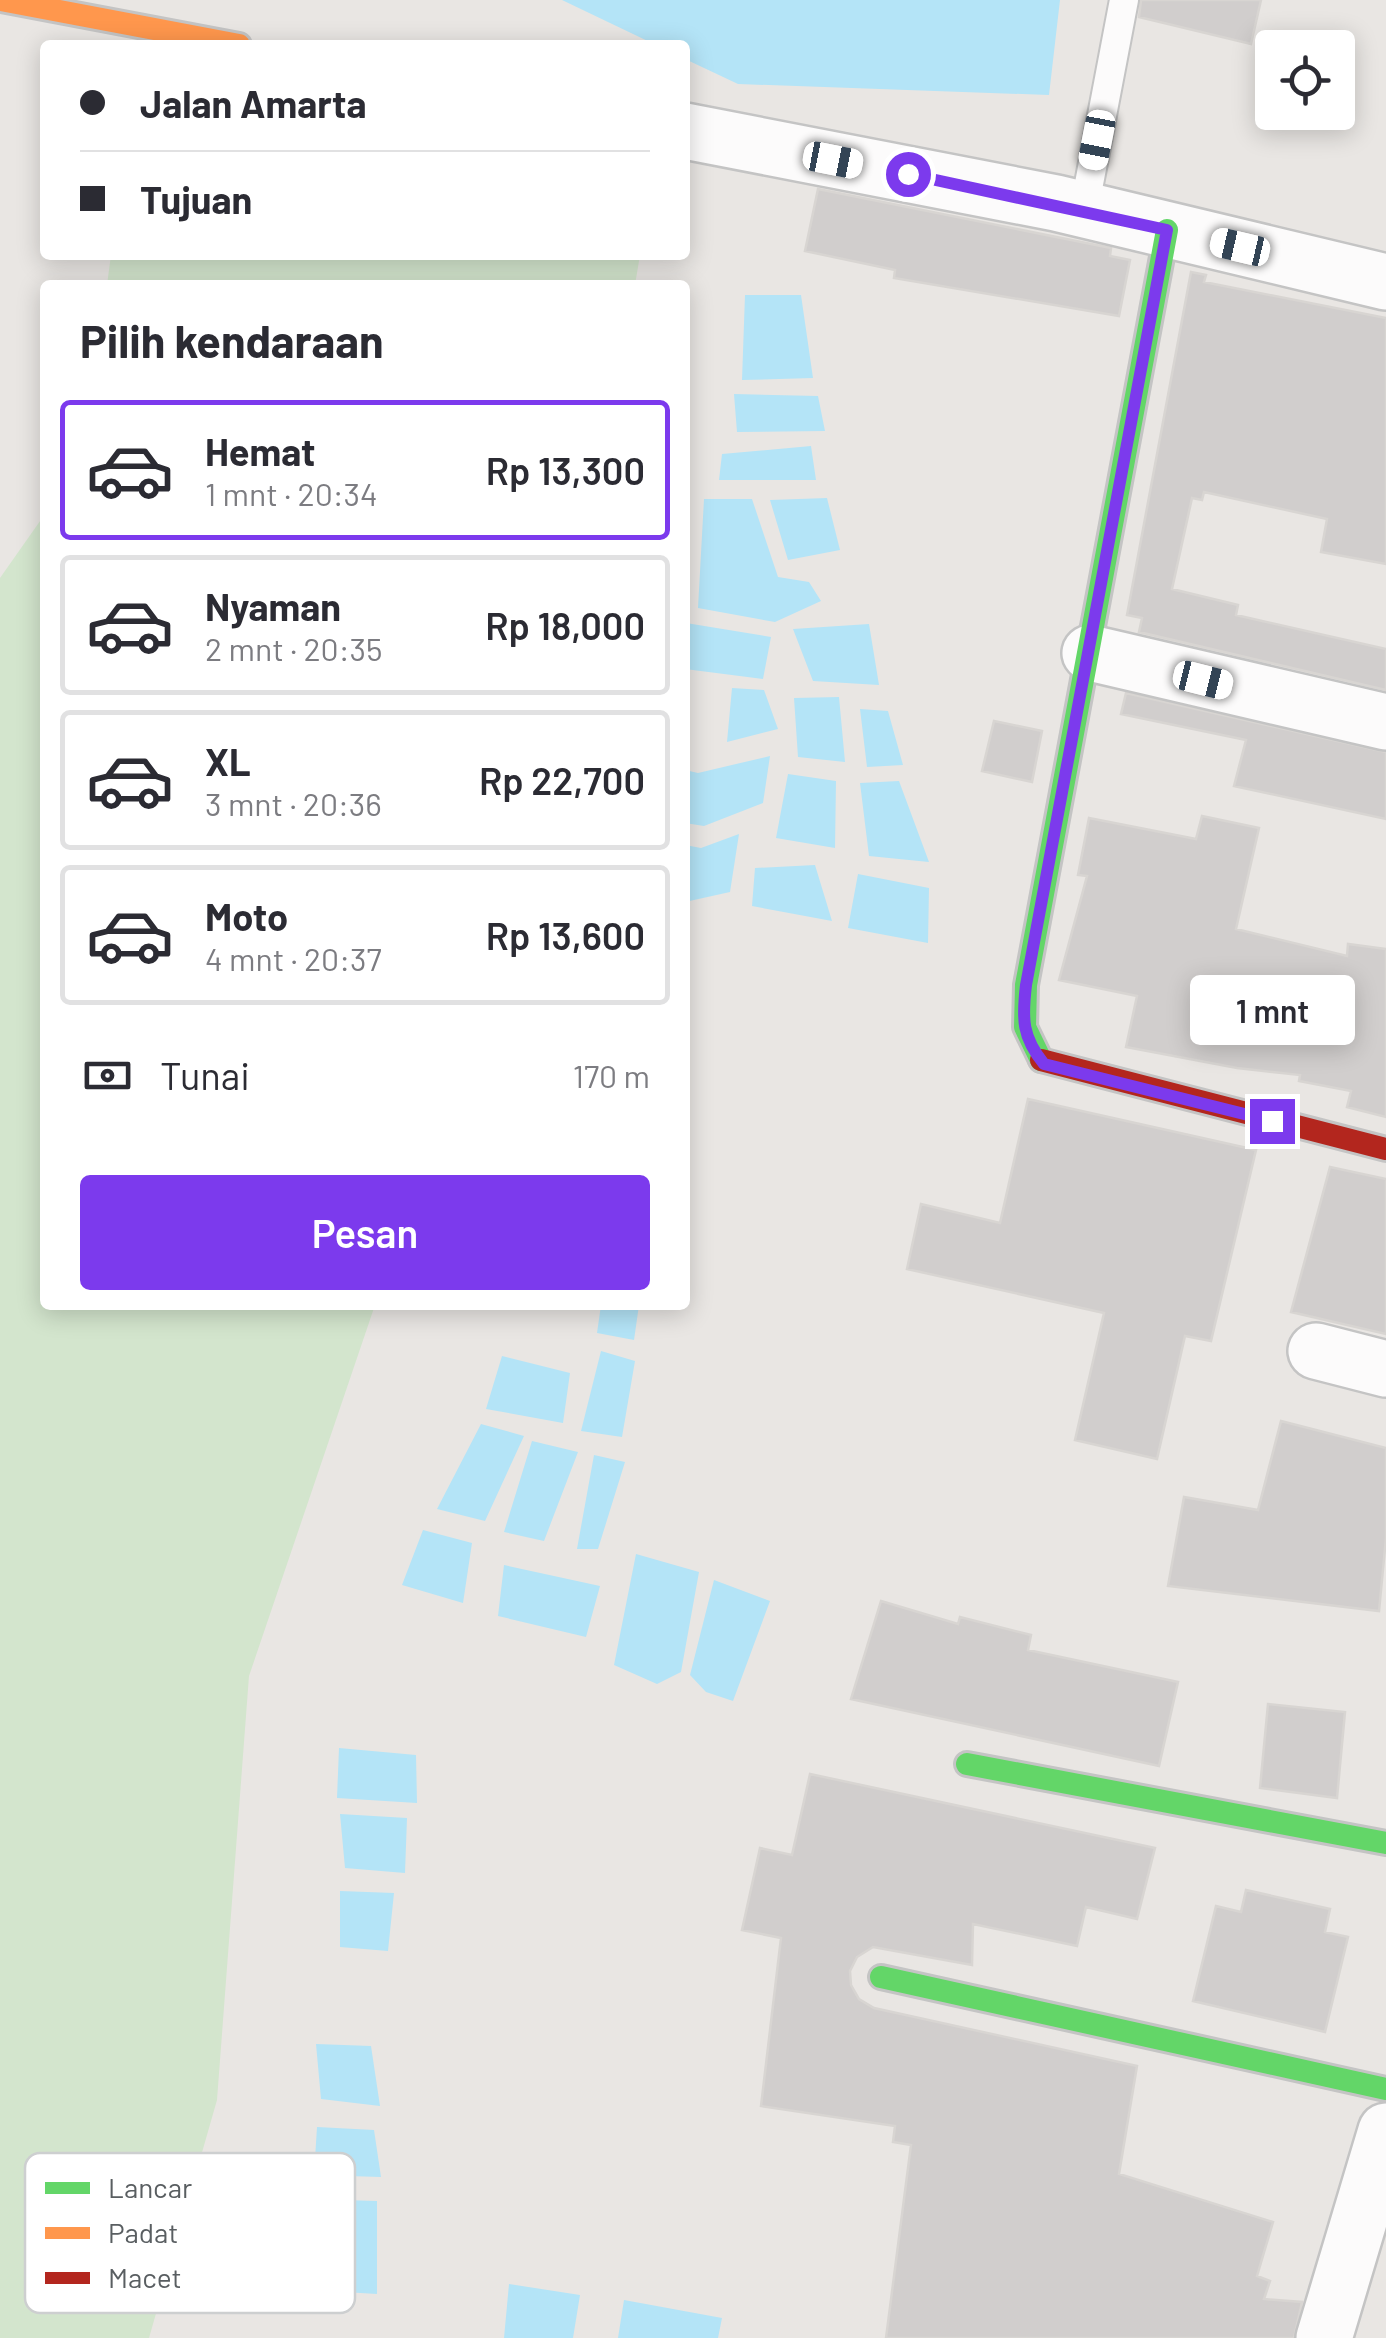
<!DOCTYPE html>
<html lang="id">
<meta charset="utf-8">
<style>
:root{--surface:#fff;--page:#f7f7f7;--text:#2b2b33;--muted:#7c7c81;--line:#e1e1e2;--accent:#7c3aed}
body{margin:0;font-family:Barlow,sans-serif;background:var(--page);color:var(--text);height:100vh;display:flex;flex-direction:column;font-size:38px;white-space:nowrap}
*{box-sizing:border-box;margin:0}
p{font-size:32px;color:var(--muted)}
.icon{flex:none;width:55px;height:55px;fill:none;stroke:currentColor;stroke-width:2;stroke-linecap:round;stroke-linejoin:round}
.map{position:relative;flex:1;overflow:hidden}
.sheet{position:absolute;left:40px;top:280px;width:650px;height:1030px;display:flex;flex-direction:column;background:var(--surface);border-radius:10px;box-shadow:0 5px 25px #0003}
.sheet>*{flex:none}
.top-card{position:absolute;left:40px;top:40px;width:650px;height:220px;border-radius:10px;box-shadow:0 5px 25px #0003;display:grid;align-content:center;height:220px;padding:0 40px;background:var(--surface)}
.fabs{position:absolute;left:1255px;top:30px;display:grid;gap:20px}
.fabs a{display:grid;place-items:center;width:100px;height:100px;border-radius:10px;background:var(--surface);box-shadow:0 5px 25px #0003;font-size:50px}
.end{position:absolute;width:45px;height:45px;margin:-22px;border:12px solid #7c3aed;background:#fff;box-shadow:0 0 0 5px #fff}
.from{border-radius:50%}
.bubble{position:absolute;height:70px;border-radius:10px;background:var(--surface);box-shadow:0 5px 25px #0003;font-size:32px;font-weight:600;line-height:70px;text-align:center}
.car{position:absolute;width:30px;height:60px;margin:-30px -15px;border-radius:12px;box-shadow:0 0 8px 2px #0007;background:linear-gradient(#fff 24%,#345 0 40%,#fff 0 76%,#345 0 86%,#fff 0)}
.top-card b{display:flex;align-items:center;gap:35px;height:95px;font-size:38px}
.top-card b+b{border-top:2px solid var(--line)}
.top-card i{width:25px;height:25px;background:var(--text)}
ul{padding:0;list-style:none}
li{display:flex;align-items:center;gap:30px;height:140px;margin:0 20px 15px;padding:0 20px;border:5px solid var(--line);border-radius:10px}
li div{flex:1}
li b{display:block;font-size:38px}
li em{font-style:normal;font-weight:600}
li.on{border-color:var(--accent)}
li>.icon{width:90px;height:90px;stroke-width:1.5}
h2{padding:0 40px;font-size:45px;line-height:120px}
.pay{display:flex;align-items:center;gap:25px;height:110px;padding:0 40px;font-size:38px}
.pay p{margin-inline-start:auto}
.cta{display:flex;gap:20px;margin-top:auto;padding:20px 40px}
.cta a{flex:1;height:115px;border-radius:10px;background:var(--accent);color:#fff;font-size:40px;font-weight:600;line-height:115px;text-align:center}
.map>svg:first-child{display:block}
.green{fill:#d3e5cd}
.water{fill:#b4e4f7}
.building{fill:#d1cecd;stroke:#d8d5d2;stroke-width:2.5}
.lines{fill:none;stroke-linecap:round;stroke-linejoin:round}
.lane-casing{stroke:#c4c4c4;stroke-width:32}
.street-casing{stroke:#c4c4c4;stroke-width:60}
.fast-casing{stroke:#c4c4c4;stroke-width:28}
.slow-casing{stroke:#c4c4c4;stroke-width:28}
.jam-casing{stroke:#c4c4c4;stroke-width:28}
.lane{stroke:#fcfbfb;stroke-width:28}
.street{stroke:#fcfbfb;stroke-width:55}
.fast{stroke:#63d668;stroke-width:22}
.slow{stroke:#ff974d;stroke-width:22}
.jam{stroke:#b3261e;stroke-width:22}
.route{stroke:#7c3aed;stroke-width:12}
.key{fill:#fff;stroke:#cdcfd0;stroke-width:2.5}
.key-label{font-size:28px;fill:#595e61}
</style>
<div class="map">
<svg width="1386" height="2338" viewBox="0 0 1386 2338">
<rect width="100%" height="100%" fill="#e9e6e3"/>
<!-- green -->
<path class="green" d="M111,255H640L635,285H107Z
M45,514V1305H375L249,1676L217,2100L149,2338H0V578Z"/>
<!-- water -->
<path class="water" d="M562,0H1060L1049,95L738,84L685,59V45H656Z
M745,295H801L813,378L742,380Z
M734,394L818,396L825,431L737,432Z
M811,446L816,480H719L722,454Z
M827,498L840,550L788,560L770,500Z
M704,499H752L778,577L809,582L821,601L775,622L698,608Z
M686,623L771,637L763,679L685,669Z
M869,624L879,685L813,681L793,629Z
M732,688L764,690L778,729L727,742Z
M839,697L845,762L798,757L794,698Z
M860,709L888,711L903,765L867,767Z
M770,756L763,803L704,826L685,823V770L698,773Z
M788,774L836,781L835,848L776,838Z
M899,781L929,862L869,856L860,783Z
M739,834L730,892L685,902V845L701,848Z
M815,865L832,921L752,906L755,868Z
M858,874L929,888L928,943L848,928Z
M601,1305H639L634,1340L597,1333Z
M601,1351L635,1361L622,1437L581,1431Z
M502,1356L570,1373L563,1423L486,1409Z
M481,1424L524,1436L485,1521L437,1509Z
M532,1441L578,1452L544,1541L504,1532Z
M594,1455L625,1462L598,1549H577Z
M423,1530L472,1543L463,1603L402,1585Z
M636,1554L699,1572L681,1672L657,1684L614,1665Z
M504,1565L600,1586L586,1637L498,1616Z
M714,1580L770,1601L733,1701L706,1692L690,1675Z
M339,1748L416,1755L417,1803L337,1798Z
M340,1814L407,1818L405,1873L345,1868Z
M340,1891L394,1893L388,1951L340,1947Z
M316,2044L371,2046L380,2106L321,2099Z
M317,2127L374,2130L381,2177L314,2175Z
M309,2199L377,2201V2294L327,2291Z
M509,2284L580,2295L573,2338H504Z
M624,2300L722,2318L718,2338H618Z"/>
<!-- building -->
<path class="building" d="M1141,0H1261L1251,44L1139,17Z
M818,189L1111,248L1110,256L1130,260L1119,316L894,278L895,270L805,251Z
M1191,272L1206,275L1204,282L1386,318V564L1321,552L1327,519L1204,492L1202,500L1192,498L1172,589L1238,605L1236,615L1386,649V690L1139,632L1142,618L1127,615Z
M1126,693L1386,752V819L1234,786L1246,740L1121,714Z
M994,721L1042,731L1032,782L982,771Z
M1202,816L1259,828L1236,929L1347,956L1348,944L1386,949V1117L1347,1107L1351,1091L1299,1081L1300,1075L1237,1068L1126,1047L1137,996L1059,980L1087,876L1078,875L1089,818L1196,839Z
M1028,1099L1256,1150L1211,1341L1185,1336L1157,1459L1075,1440L1104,1313L907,1269L921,1204L1000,1223Z
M1330,1167L1386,1179V1334L1291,1312Z
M1281,1421L1386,1448V1538L1379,1611L1168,1586L1184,1497L1258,1510Z
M881,1601L958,1624L960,1617L1031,1635L1028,1650L1178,1682L1159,1766L851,1699Z
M1268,1704L1345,1712L1337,1798L1260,1788Z
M810,1774L1155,1848L1137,1919L1086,1907L1077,1946L973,1924L972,1965L873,1947L857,1957L850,1971L851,1985L859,1999L874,2008L1137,2066L1119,2174L1273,2222L1257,2276L1270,2281L1264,2299L1302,2302L1294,2338H886L911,2145L893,2142L895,2126L761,2106L781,1938L742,1930L760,1848L792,1855Z
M1246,1890L1330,1909L1325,1932L1348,1937L1325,2032L1193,2001L1216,1906L1241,1912Z"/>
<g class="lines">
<defs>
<path id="lane" d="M1084,210L1124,0"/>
<path id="street" d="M685,131L1056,203L1386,282
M1090,653L1386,722
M1316,1351L1386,1369
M1324,2338L1386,2131"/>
<path id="fast" d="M1041,1060L1025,1027L1026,985L1167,230
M967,1764L1386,1843
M881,1977L1386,2089"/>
<path id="slow" d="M1,0L239,45"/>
<path id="jam" d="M1041,1060L1386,1149"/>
</defs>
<!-- lane casing -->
<use href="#lane" class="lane-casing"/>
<!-- street casing -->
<use href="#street" class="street-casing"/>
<!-- fast casing -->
<use href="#fast" class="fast-casing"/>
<!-- slow casing -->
<use href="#slow" class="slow-casing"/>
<!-- jam casing -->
<use href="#jam" class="jam-casing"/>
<!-- lane -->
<use href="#lane" class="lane"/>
<!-- street -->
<use href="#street" class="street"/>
<!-- fast -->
<use href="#fast" class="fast"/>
<!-- slow -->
<use href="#slow" class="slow"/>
<!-- jam -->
<use href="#jam" class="jam"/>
</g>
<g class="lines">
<!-- route -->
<path class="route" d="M908,174L1167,230L1026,985C1022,1019 1022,1037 1044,1064L1272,1121"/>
</g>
<!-- legend -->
<rect x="25" y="2153" width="330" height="160" rx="15" class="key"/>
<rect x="45" y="2182" width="45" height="12" fill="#63d668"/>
<rect x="45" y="2227" width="45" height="12" fill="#ff974d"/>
<rect x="45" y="2272" width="45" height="12" fill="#b3261e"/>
<g class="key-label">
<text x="108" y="2198">Lancar</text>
<text x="108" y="2243">Padat</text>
<text x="108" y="2288">Macet</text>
</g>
</svg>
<div class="fabs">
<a><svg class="icon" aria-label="locate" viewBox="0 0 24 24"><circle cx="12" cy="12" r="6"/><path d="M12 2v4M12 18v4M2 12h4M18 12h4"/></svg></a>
</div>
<i class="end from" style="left:908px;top:174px"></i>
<i class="end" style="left:1272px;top:1121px"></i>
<div class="bubble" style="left:1190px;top:975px;width:165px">1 mnt</div>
<i class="car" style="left:1097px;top:140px;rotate:191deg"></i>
<i class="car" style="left:833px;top:160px;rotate:101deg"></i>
<i class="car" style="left:1240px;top:247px;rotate:283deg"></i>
<i class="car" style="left:1203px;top:680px;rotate:104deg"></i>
<div class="top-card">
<b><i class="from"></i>Jalan Amarta</b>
<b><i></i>Tujuan</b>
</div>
<section class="sheet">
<h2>Pilih kendaraan</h2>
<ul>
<li class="on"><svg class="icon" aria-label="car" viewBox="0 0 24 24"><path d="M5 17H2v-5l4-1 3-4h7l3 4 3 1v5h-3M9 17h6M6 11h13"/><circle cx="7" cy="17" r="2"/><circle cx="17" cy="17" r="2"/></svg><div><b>Hemat</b><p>1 mnt · 20:34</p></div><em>Rp 13,300</em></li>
<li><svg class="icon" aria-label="car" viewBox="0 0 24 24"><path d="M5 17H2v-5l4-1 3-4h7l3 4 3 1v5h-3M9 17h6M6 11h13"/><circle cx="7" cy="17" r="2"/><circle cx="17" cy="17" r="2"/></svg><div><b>Nyaman</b><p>2 mnt · 20:35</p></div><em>Rp 18,000</em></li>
<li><svg class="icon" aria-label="car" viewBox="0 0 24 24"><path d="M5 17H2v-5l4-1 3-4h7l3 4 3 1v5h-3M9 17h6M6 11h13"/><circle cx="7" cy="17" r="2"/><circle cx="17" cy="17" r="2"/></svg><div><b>XL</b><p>3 mnt · 20:36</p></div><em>Rp 22,700</em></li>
<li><svg class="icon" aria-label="car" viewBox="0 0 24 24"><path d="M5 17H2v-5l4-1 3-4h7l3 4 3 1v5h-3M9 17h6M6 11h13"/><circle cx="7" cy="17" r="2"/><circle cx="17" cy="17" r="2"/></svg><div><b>Moto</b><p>4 mnt · 20:37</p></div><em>Rp 13,600</em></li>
</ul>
<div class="pay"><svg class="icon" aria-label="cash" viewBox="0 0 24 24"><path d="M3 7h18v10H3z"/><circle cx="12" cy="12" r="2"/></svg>Tunai<p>170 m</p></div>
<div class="cta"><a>Pesan</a></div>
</section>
</div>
